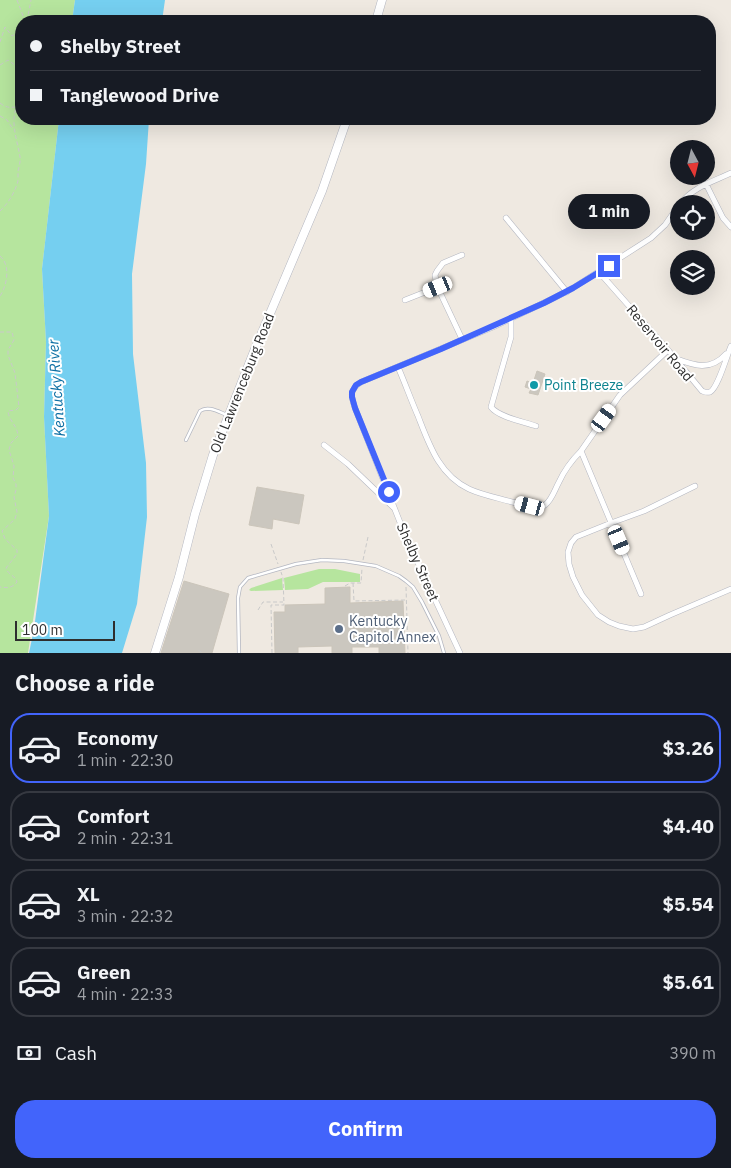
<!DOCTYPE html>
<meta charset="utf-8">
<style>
:root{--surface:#171b24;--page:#20242c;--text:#f1f3f6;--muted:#9ea1a6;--line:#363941;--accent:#4264fb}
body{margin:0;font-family:"IBM Plex Sans",sans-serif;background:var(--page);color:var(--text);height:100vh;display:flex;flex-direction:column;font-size:19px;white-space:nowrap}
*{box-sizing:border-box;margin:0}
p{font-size:16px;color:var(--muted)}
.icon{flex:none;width:28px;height:28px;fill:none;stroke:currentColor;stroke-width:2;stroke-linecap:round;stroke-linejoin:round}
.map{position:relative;height:653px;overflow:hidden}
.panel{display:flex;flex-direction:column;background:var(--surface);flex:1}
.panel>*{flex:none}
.banner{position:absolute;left:15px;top:15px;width:701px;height:110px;border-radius:20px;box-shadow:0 5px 20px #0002;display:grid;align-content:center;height:110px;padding:0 15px;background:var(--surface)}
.needle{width:32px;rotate:173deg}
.tools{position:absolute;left:670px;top:140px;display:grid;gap:10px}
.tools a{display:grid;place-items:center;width:45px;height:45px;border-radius:50%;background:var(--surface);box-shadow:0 5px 20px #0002;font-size:25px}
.scale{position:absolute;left:15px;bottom:12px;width:100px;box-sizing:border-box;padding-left:5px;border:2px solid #2e2e2e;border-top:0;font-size:14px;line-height:18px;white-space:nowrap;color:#2e2e2e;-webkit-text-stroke:4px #fff;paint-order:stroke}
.end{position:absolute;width:22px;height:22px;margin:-11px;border:6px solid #4264fb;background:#fff;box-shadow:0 0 0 2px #fff}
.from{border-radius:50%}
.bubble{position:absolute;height:35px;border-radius:18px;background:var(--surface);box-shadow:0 5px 20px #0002;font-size:16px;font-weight:800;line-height:35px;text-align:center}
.car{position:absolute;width:15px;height:30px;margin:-15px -8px;border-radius:6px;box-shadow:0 0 4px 1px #0007;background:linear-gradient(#fff 24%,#345 0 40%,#fff 0 76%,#345 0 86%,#fff 0)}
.banner b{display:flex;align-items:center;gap:18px;height:48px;font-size:19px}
.banner b+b{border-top:1px solid var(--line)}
.banner i{width:12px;height:12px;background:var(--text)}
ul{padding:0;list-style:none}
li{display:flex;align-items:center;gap:15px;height:70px;margin:0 10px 8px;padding:0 5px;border:2px solid var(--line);border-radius:20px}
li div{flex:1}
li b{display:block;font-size:19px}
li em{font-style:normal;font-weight:800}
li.active{border-color:var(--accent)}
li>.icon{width:45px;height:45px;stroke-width:1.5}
h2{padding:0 15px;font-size:22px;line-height:60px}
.pay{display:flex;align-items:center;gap:12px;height:55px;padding:0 15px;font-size:19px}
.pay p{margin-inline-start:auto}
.action{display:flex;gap:10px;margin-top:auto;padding:10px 15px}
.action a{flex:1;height:58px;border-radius:20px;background:var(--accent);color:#fff;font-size:20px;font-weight:800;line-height:58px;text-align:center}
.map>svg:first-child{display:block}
.green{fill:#b6e59e}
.water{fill:#75cff0}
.building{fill:#cbc7bf;stroke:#cbc5ba}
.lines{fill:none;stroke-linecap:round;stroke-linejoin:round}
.service-casing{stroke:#b4b7c1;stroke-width:4}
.minor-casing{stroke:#b4b7c1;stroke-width:6}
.secondary-casing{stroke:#b4b7c1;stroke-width:9}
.path{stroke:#c9c9c9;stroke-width:1;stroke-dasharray:4 2.5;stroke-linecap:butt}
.service{stroke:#fff;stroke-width:2.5}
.minor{stroke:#fff;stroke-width:5}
.secondary{stroke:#fff;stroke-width:8}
.route{stroke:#4264fb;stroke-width:6}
.culture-dot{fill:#0f9aa8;stroke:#fff;stroke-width:2}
.service-dot{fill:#5c6f8a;stroke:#fff;stroke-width:2}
.labels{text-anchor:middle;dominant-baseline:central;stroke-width:4;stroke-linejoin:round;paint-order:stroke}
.street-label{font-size:14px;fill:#2e2e2e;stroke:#fff}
.culture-label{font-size:14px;fill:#0d838f;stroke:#fff;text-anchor:start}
.service-label{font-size:14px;fill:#4e5e75;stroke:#fff;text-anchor:start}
.water-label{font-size:15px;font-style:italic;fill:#0d6fa3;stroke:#fff}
</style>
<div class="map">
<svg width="731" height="653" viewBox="0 0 731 653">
<rect width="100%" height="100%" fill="#efe9e1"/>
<!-- green -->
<path class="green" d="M0,0H75L72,21H21V119H59L42,269L46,342L44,417L49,516L28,653H0Z
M319,569H335L360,574V582H323L308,589L285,590L284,578Z
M282,578L283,590L251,591L249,590L251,588Z"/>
<!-- water -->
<path class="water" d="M75,0H165L162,21H72Z
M59,119H149L146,164L132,274L133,354L146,463L147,517L137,604L122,653H29L34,629L49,516L44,417L46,342L42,269Z"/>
<!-- building -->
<path class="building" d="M537,371L545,374L538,395L529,393L531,389L525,387L527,381L533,383Z
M257,487L304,495L299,524L273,519L272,529L249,525Z
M184,581L229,594L212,653H161Z
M350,587V603L403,601L405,653H379V647H352V653H332V646L298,647V653H275L274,612H285V605L325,604V588Z"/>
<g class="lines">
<defs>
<path id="service" d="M186,440L200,411C208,405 219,412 227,415
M239,653L238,598L240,587L248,578L296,564L322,560L344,561L376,566L399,576L406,581L413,587L422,602L439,636L444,653"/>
<path id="minor" d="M706,184L723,218L731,227
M680,204C693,187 712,182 731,173
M506,218L567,292
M599,272L668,350L702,391C705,392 706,393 710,392C718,388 727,355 731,346
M405,300L438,287
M511,318V337L491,407C498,417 525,422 536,426
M462,339L437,286L435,275L437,271L443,263L462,255
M674,358C693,365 710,372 726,354
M398,367C405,383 411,400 418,416C429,444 439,475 469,489C482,495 498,498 512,502C522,504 537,511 545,505C552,500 555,489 559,482C564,471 572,460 581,451L620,395L668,350
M324,445L348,464L394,508
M581,451L641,594
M695,486L644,511L611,523L576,537L571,543L568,552L569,564L573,577L582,595L598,615L609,622L619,626L633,629L644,627L670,615L731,589
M460,653L405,535L355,408C351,396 349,390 361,382L493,327L554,298L573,288L651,238L665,225L679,205"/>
<path id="secondary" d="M376,21L382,0
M155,653L179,577L195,514L213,455L255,349L322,191L347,119"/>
</defs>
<!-- service casing -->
<use href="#service" class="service-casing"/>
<!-- minor casing -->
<use href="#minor" class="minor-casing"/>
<!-- secondary casing -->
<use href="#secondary" class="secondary-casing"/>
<!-- path -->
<path class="path" d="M17,0L25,21
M27,21L31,0
M0,42L5,27L12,36L21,30
M0,65L8,60L19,68L21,73
M0,103C5,107 9,108 15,107
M0,116L7,120L13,129
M0,211C8,204 15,192 18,181C18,180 18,174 18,173C18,168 21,163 20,157C17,138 8,118 20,100L16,84L21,76
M0,256C11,265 7,286 0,296
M0,332H12L14,340L8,350V355L15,373L19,407L16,410L8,411C9,422 17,424 18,436L11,443L9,450L14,466L13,478L16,484V490L14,497L17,512L15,519L2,531L5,539L17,550V554L6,568C8,575 15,575 17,582C12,588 8,588 0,587
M271,544L278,564
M363,560L368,537
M353,583L354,601L406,600
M345,586L350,583H361L362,568
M406,587L408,653
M258,610L263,602H283
M198,650L203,653
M272,653L271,605H284L283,578L281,572"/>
<!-- service -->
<use href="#service" class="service"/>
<!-- minor -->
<use href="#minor" class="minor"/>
<!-- secondary -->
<use href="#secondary" class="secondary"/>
</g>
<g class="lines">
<!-- route -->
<path class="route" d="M389,492L355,408L352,397V392L356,385L361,382L441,349L544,303L573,288L609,266"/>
</g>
<!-- markers -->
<circle class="culture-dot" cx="534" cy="385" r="5"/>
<circle class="service-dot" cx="339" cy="629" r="5"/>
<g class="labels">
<!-- street labels -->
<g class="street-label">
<text transform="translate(660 343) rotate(50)">Reservoir Road</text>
<text transform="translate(242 383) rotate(-68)">Old Lawrenceburg Road</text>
<text transform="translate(418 562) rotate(66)">Shelby Street</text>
</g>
<!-- culture labels -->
<g class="culture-label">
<text x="544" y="385">Point Breeze</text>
</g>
<!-- service labels -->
<g class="service-label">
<text x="349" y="621">Kentucky<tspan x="349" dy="16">Capitol Annex</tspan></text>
</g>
<!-- water labels -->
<g class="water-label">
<text transform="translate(56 388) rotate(-94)">Kentucky River</text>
</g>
</g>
</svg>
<div class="tools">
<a><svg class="needle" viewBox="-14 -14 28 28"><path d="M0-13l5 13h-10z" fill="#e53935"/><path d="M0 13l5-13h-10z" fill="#9ea1a6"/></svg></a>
<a><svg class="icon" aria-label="locate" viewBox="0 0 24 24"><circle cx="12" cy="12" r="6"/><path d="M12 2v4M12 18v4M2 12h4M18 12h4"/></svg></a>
<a><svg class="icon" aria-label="layers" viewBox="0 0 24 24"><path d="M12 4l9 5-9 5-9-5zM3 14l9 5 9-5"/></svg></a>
</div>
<div class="scale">100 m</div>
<i class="end from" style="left:389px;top:492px"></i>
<i class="end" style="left:609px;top:266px"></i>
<div class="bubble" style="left:568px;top:194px;width:82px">1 min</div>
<i class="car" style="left:438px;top:287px;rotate:248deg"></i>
<i class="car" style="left:604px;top:418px;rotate:36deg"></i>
<i class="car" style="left:530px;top:506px;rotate:285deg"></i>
<i class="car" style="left:619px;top:540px;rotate:157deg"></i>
<div class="banner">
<b><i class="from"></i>Shelby Street</b>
<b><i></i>Tanglewood Drive</b>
</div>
</div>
<section class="panel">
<h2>Choose a ride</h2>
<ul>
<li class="active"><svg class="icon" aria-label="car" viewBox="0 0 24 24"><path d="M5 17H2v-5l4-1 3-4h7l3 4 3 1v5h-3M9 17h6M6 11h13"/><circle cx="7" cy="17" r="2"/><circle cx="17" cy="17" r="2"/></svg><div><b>Economy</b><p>1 min · 22:30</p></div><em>$3.26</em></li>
<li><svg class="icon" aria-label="car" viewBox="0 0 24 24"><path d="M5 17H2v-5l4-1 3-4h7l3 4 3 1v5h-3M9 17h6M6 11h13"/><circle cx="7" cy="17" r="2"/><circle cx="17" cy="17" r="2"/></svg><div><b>Comfort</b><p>2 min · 22:31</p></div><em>$4.40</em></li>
<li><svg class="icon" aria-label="car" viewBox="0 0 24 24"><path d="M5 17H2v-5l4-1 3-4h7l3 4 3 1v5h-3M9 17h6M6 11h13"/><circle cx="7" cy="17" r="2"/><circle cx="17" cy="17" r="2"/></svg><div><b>XL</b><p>3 min · 22:32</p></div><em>$5.54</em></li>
<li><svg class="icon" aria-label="car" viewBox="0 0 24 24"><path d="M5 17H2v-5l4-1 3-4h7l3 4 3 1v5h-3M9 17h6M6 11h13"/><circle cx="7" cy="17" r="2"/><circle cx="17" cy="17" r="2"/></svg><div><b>Green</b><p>4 min · 22:33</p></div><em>$5.61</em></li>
</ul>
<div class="pay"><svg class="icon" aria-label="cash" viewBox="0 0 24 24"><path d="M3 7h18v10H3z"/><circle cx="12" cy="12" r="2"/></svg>Cash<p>390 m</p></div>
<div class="action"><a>Confirm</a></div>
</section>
